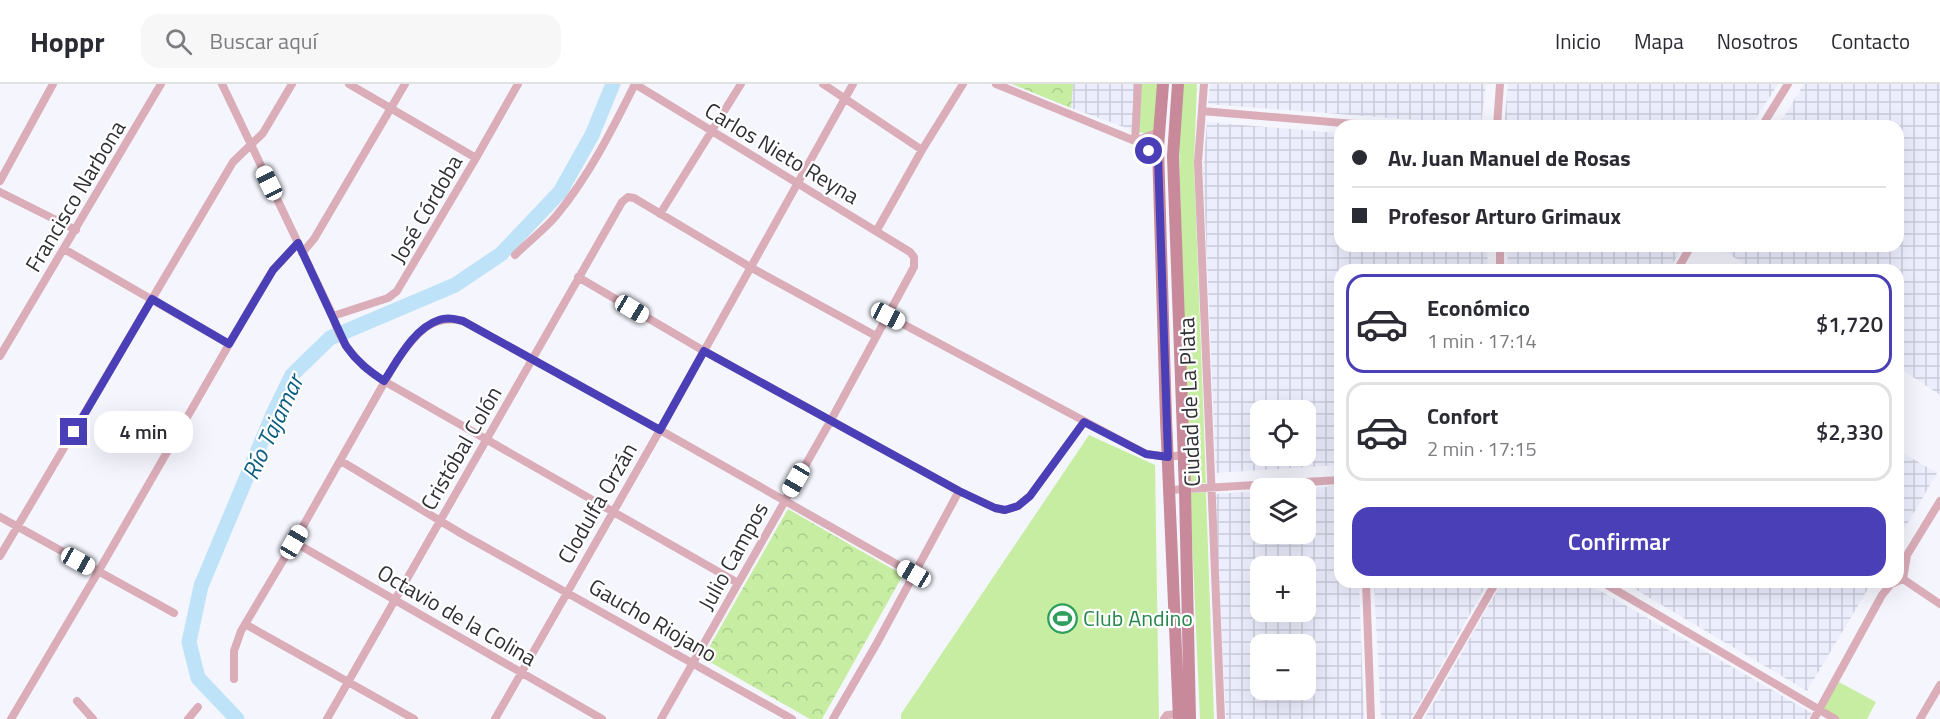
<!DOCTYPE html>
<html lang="es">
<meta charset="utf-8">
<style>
:root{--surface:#fff;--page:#f7f7f7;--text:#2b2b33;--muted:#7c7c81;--line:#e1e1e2;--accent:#4a3fb6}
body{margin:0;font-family:"Titillium Web",sans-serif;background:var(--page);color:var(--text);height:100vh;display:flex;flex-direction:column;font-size:22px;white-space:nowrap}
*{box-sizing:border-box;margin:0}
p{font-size:20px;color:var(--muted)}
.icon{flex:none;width:33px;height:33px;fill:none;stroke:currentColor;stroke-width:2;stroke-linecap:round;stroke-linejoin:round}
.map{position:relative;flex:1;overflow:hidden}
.sheet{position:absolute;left:1334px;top:180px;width:570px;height:324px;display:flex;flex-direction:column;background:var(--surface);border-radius:18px;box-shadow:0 6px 24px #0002}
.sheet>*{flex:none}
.top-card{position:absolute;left:1334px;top:36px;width:570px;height:132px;border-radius:18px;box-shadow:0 6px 24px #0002;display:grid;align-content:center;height:132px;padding:0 18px;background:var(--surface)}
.controls{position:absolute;left:1250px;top:316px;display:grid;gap:12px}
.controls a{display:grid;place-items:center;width:66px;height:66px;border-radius:12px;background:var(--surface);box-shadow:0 6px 24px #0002;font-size:30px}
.end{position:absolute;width:27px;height:27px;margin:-14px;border:8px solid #4a3fb6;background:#fff;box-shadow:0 0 0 3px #fff}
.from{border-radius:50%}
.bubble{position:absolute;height:42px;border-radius:18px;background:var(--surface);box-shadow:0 6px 24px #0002;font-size:20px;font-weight:600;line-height:42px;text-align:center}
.car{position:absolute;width:18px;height:36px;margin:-18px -9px;border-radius:8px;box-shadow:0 0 4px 2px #0007;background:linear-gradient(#fff 24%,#345 0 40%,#fff 0 76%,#345 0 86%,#fff 0)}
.top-card b{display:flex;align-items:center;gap:21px;height:57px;font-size:22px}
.top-card b+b{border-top:2px solid var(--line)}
.top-card i{width:15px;height:15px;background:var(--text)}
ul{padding:10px 0 0;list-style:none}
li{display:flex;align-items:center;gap:18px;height:99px;margin:0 12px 9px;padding:0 6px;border:3px solid var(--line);border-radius:18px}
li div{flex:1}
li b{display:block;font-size:22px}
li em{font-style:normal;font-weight:600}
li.current{border-color:var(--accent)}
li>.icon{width:54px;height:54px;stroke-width:1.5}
.button{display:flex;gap:12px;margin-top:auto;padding:12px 18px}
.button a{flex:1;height:69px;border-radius:18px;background:var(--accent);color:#fff;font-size:24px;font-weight:600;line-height:69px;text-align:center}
header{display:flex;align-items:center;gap:36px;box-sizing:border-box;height:84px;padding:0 30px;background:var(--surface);border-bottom:2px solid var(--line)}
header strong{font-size:28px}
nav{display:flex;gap:33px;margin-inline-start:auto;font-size:21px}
.search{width:420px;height:54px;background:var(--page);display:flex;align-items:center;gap:15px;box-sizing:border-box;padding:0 21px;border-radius:18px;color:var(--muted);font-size:22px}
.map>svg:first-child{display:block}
.industrial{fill:url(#industrial-grid);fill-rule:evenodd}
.green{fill:#c7eda2}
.park{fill:url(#park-crowns)}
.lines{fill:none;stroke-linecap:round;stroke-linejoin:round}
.river{stroke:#bee2f7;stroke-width:15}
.street{stroke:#daadb9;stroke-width:8}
.secondary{stroke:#c8899b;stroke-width:12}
.route{stroke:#4a3fb6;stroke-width:8}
.labels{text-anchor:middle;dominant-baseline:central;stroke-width:4.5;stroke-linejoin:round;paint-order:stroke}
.street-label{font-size:22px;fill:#2f2f34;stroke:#fff}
.leisure-label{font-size:22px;fill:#27864d;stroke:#fff;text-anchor:start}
.water-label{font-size:24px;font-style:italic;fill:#0c5e80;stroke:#fff}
</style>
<header>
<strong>Hoppr</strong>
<div class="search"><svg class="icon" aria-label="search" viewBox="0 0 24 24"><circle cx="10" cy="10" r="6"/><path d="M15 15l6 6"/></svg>Buscar aquí</div>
<nav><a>Inicio</a><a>Mapa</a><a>Nosotros</a><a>Contacto</a></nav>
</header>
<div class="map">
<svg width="1940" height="635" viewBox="0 0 1940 635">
<defs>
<pattern id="industrial-grid" width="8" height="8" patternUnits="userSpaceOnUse" patternTransform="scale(1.5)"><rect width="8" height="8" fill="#ecedfd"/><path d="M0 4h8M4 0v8" fill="none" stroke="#cbccd9"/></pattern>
<pattern id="park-crowns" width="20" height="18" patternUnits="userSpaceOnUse" patternTransform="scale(1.5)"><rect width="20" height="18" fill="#c7eda2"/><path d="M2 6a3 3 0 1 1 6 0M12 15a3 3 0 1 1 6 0" fill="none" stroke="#abcc8c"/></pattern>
</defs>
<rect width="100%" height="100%" fill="#f5f6fd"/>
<!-- industrial -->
<path class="industrial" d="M1012,0H1138L1135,47L1071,24Z
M1210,0H1486L1481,41L1208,20Z
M1508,0H1778L1751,42H1504Z
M1804,0H1940V311L1898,283V186H1753L1717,162H1898V42H1778Z
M1207,38L1339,49L1340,162H1487L1488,186H1340L1339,381L1216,389L1203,84ZM1260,327H1305V372H1260Z
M1507,162H1683L1669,186H1508Z
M1898,366L1937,389L1898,456Z
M1339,402L1340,498H1359L1364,635H1226L1215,410L1260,407V450H1305V405H1297ZM1260,483H1305V528H1260ZM1260,561H1305V606H1260Z
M1374,498H1488L1411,635H1381Z
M1502,498H1585L1812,629L1808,635H1424Z
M1623,498H1872L1807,607Z"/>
<!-- green -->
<path class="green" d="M1138,0H1159L1155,46L1147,50L1135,47Z
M1183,0H1197L1194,79L1206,399L1188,401L1179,59Z
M1089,351L1155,381L1159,635H901V630Z
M1206,408L1214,635H1200L1190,409Z
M1837,597L1876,618L1867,635H1836L1820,626Z"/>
<!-- park -->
<path class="park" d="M1012,0H1073L1071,24Z
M788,425L903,491L822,635H810L703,574Z"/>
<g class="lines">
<!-- river -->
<path class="river" d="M237,635L198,594L189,558L201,502L274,328L292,291L330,254L455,201L501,170L560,108L592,51L613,0"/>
<!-- street -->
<path class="street" d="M222,0L333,232C340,261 360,282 384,297L738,499
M349,0L476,74
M635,0L910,168L914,173V183L831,336L661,635
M823,0L922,66
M996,0L1135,57L1159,48
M1138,0L1135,57L1158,72
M1204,0L1198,78L1221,635
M1202,27L1378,42
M1497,42L1500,0
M1762,42L1788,0
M0,97L53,0
M0,108L76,146
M660,130L741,0
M877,146L922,66L963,0
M1500,162V186
M64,165L229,260
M302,169L314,155L405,0
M515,171C528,158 544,146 556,132C589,92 612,46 635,0
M1677,186L1691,162
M578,193L704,267L959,407L995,424L1005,426L1018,422L1030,412L1084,338
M333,232L388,214L397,207L476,74L518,0
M888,232L1146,370L1168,373L1183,371
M0,272L161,0
M341,377L462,450L792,635
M1170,406L1340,396
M0,433L174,529
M294,458L602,635
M0,472L233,78L263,49L292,0
M1903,495L1940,520
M1898,497L1903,495L1907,471L1940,417
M1366,498L1371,635
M1602,498L1835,635
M245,540L414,635
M234,595V567L241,547L294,458L397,276C415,252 430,229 463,237L660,346L914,490
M77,617L93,635
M11,635L98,488L254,217L273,186L298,159
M188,635L198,623
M327,635L622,118L628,113L634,114L750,183L876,252
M495,635L660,346L853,0
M833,635L877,559L959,407
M1164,635L1167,631L1179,630
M1417,635L1496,498
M1814,635L1882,511L1891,500L1896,498
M1920,635L1940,601"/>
<!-- secondary -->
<path class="secondary" d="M1163,0L1158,63L1166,335L1179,635
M1178,0L1173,72L1185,407L1190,635"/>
</g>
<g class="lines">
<!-- route -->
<path class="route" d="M74,348L152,215L229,260L273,186L298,159L346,262C357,278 369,287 384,297C398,276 414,244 439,236C447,233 455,235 463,237L660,346L704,267L959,407L995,424L1005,426L1018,422L1030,412L1084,338L1146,370L1168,373L1158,72L1149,67"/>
</g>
<!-- icons -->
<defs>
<symbol id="stadium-ring" viewBox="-11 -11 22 22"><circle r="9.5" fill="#fff" stroke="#2e9e5b" stroke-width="1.5"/><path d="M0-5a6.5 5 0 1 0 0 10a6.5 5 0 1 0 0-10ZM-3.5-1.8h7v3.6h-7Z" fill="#2e9e5b"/></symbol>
</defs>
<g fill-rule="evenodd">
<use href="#stadium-ring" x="1046" y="518" width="33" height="33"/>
</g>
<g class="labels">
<!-- street labels -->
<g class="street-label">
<text transform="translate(782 69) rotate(31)">Carlos Nieto Reyna</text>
<text transform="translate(75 112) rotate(-59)">Francisco Narbona</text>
<text transform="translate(426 125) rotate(-60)">José Córdoba</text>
<text transform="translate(1189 318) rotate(-92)">Ciudad de La Plata</text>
<text transform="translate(461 364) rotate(-60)">Cristóbal Colón</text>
<text transform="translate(597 419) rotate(-60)">Clodulfa Orzán</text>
<text transform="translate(733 472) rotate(-61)">Julio Campos</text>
<text transform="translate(457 531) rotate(30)">Octavio de la Colina</text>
<text transform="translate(653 536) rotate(30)">Gaucho Riojano</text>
</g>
<!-- leisure labels -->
<g class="leisure-label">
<text x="1083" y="534">Club Andino</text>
</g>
<!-- water labels -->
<g class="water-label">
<text transform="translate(272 343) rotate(-65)">Río Tajamar</text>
</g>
</g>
</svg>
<div class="controls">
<a><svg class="icon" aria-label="locate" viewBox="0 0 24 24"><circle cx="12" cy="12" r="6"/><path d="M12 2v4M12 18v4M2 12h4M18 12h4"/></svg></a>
<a><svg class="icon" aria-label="layers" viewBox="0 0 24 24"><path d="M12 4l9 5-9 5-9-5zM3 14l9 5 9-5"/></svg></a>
<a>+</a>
<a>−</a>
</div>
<i class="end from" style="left:1149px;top:67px"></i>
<i class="end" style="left:74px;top:348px"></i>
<div class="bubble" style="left:94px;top:327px;width:99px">4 min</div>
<i class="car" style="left:269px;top:99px;rotate:334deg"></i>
<i class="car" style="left:632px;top:225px;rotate:121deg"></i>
<i class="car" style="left:888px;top:232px;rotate:118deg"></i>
<i class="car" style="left:796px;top:396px;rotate:210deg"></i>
<i class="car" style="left:294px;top:458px;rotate:30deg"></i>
<i class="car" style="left:78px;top:477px;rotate:119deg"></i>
<i class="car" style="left:914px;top:490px;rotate:300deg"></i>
<div class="top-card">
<b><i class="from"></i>Av. Juan Manuel de Rosas</b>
<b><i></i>Profesor Arturo Grimaux</b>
</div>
<section class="sheet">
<ul>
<li class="current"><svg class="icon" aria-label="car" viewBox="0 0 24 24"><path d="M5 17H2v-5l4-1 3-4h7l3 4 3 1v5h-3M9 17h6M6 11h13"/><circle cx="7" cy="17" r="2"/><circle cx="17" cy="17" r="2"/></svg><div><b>Económico</b><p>1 min · 17:14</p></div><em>$1,720</em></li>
<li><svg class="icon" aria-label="car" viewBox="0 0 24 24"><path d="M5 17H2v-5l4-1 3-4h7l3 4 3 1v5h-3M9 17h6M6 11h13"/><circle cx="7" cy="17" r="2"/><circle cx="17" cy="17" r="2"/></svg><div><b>Confort</b><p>2 min · 17:15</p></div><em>$2,330</em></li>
</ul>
<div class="button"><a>Confirmar</a></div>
</section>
</div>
